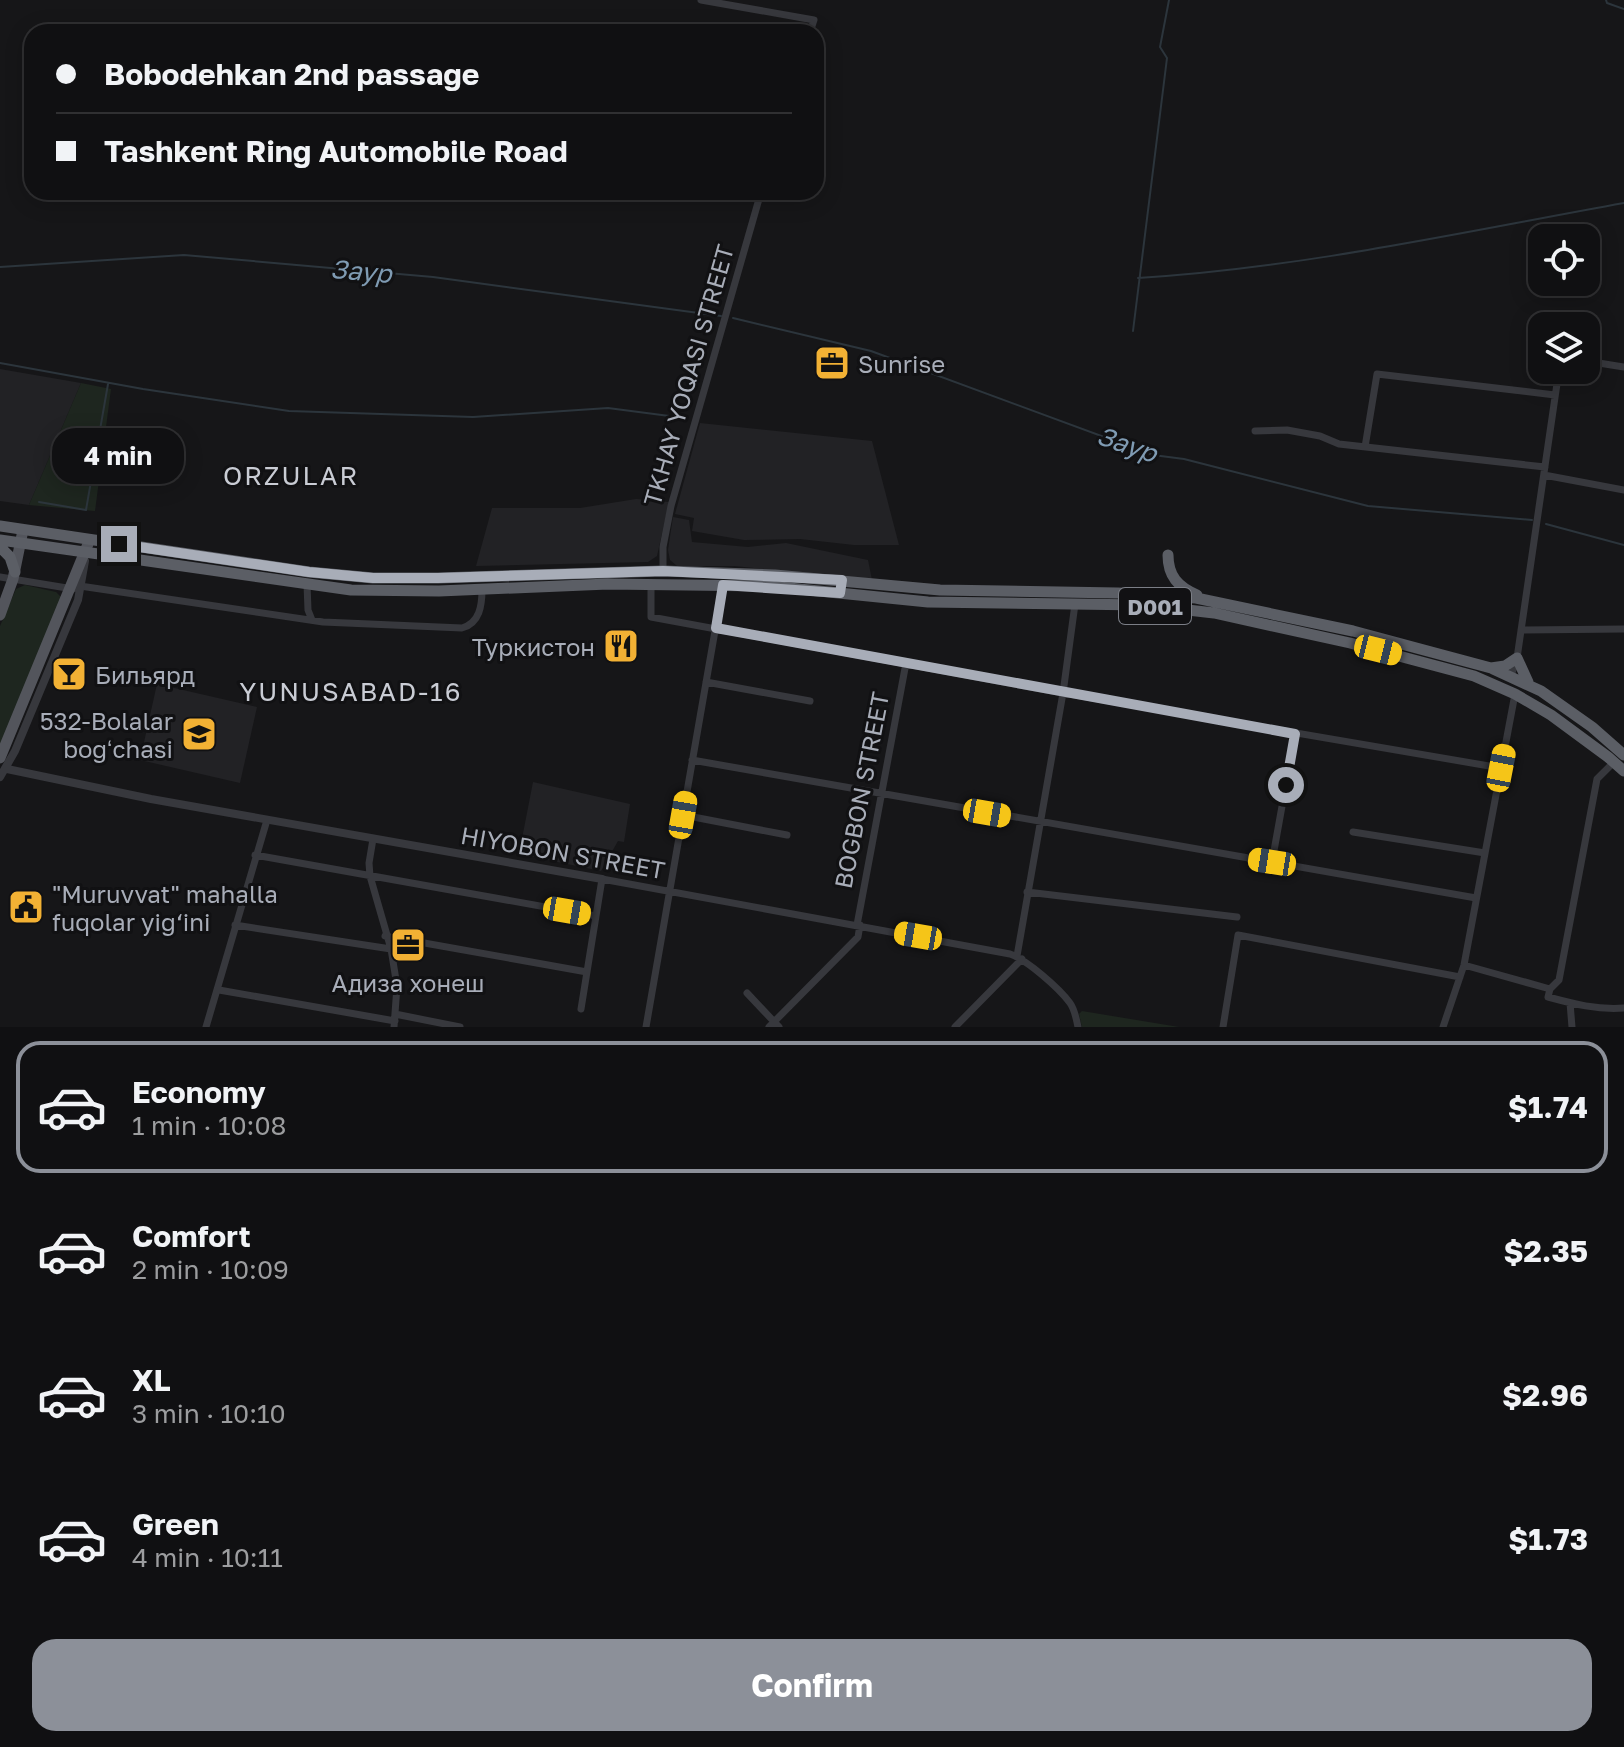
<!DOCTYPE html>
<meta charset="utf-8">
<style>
:root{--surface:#101012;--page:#19191b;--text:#f1f3f6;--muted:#9c9d9f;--line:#303032;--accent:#8c9099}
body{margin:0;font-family:"Golos Text",sans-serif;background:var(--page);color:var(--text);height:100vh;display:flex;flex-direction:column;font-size:30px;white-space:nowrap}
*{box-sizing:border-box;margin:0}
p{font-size:26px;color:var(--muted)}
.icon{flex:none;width:44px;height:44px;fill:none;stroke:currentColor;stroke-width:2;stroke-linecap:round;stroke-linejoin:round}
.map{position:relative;height:1027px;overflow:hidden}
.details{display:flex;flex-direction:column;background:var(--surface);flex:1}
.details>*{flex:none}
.guide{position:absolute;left:24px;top:24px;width:800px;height:176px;border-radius:24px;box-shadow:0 4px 20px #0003,0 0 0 2px var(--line);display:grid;align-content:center;height:176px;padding:0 32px;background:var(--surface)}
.tools{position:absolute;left:1528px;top:224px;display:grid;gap:16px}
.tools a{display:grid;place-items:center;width:72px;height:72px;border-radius:16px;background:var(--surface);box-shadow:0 4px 20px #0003,0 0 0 2px var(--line);font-size:40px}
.end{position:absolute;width:36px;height:36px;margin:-18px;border:10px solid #a8adb8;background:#111;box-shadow:0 0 0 4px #111}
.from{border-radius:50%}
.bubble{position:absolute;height:56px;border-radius:24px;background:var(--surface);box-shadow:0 4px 20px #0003,0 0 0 2px var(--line);font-size:26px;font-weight:700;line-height:56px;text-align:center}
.car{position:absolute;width:24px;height:48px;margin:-24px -12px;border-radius:10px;box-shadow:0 0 6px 2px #0007;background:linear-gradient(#f5c518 24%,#345 0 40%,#f5c518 0 76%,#345 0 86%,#f5c518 0)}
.guide b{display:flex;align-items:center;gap:28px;height:76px;font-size:30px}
.guide b+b{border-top:2px solid var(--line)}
.guide i{width:20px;height:20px;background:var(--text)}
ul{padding:14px 0 0;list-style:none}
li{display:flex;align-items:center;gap:24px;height:132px;margin:0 16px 12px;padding:0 16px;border:4px solid transparent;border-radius:24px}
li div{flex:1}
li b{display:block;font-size:30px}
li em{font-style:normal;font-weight:700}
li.selected{border-color:var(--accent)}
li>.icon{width:72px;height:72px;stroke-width:1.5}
.cta{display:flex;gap:16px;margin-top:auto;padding:16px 32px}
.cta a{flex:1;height:92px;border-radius:24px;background:var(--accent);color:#fff;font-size:32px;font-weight:700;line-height:92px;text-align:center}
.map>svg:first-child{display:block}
.built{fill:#222225}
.green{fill:#1e261f}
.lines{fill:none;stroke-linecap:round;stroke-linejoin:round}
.stream{stroke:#2c353c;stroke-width:2}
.minor{stroke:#37383d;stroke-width:7}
.tertiary{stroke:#37383d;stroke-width:8}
.primary{stroke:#53555c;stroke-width:11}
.trunk{stroke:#5b5e65;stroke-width:11}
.route{stroke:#a8adb8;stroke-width:10}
.labels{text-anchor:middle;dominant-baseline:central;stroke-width:6;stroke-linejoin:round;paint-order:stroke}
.shield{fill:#111113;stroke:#7b7e86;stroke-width:2}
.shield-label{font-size:22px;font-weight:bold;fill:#a8adb8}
.poi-label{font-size:24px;fill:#a8adb8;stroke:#111113;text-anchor:start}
.street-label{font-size:24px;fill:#a8adb8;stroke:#111113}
.water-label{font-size:26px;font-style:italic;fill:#7f9bb3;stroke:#111113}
.neighbourhood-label{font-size:26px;letter-spacing:2px;fill:#c9ccd4;stroke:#111113}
</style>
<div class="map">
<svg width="1624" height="1027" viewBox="0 0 1624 1027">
<rect width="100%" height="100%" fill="#161618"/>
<!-- built -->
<path class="built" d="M0,369L81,383L29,505L0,501Z
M700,423L872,441L899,545H854L800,539L744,540L692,531L694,518L675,514Z
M636,499L669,502L657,556L648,562L476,566L492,508H580Z
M673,517L689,520L692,542L748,547L786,543L868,560L872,580L734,566H677L670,560L668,550Z
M157,684L257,707L240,783L140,760Z
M533,782L630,804L624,842L618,841L601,871L519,854Z"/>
<!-- green -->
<path class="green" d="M81,383L111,389L95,511L29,505Z
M25,585L56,592L62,598L0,752V626L16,589Z
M1082,1011L1179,1027H1082L1079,1014Z"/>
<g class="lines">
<!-- stream -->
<path class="stream" d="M1606,0L1607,3L1624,9
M0,267L184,255L433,277L721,316
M1138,278C1301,268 1463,232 1624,203
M733,318L871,351L1153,455L1184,459L1368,506L1532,520
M1133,331L1167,58L1160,47L1169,0
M0,363L143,389L289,411L473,417L608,408L677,417
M39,502L86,510L108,384
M1546,524L1624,545"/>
<!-- minor -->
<path class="minor" d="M701,0L814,20L810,32
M1586,361L1624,367
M1255,431L1287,430L1320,436L1339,444L1545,467
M1365,447L1377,374L1555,395
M1544,475L1624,490
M663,571V547L671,506L761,192
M0,577L73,589
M651,583V617L1063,693L1501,768
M307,584L308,610L312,620
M76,588L80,586L323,622L462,628C480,623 482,605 482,589
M1521,630L1624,629
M1511,676L1517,658L1559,370
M706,682L810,701
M692,760L1476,898
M683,815L787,835
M1353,832L1485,853
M373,839L369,863L370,876L391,949L397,986L394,1027
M255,855L596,916
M1272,862L1295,734
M1027,892L1237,917
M235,925L391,949
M857,925L906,663
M385,936L587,972
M1017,956L1063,693L1075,604
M1464,965L1550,989L1548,997C1574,1004 1597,1010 1624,1008
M1550,989L1559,980L1597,779L1614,762
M219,990L395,1021
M747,993L779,1027
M1570,1003L1572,1027
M581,1009L602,879L1010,954C1027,960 1059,988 1070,1003C1075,1010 1076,1018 1078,1027
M395,1014L460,1027
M206,1027L267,820
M646,1027L723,585
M769,1027L858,937L860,925
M955,1027L1022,959
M1223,1027L1238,935L1460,977
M1443,1027L1464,965L1515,694"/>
<!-- tertiary -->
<path class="tertiary" d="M7,769L151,799L602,879
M0,777L15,751L78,600L85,561"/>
<!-- primary -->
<path class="primary" d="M0,615L13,579L22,535
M0,758L88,544"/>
<!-- trunk -->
<path class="trunk" d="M0,526L309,572L373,578H438L663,571L775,575L940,590L1118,593L1196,598L1353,631L1491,668L1541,691L1592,727L1624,755
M0,540L351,590L439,591L608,584L769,586L928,602L1144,605L1214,613L1350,643L1474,676L1515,694L1551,715L1608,757L1624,771
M0,547L10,557L15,572
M1168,555C1168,576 1178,587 1197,595
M1491,668L1505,666L1517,658L1528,682"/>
</g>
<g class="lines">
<!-- route -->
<path class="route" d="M119,544L309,572L373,578H438L663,571L842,580L840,593L723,585L716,628L1295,734L1286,785"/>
</g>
<!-- icons -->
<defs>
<symbol id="office-square" viewBox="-11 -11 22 22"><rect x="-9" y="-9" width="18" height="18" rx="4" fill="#f2b134" stroke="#111113"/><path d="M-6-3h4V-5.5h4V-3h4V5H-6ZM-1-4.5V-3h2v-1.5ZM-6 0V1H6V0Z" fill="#111"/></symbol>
<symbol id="restaurant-square" viewBox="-11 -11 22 22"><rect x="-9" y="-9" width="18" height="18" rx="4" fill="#f2b134" stroke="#111113"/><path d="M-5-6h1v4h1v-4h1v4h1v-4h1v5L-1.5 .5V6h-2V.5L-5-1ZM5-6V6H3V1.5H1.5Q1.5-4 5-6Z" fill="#111"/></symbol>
<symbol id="bar-square" viewBox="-11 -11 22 22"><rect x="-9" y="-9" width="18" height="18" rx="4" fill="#f2b134" stroke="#111113"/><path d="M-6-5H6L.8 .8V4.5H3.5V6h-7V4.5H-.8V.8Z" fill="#111"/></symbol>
<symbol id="school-square" viewBox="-11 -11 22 22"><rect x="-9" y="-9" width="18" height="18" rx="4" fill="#f2b134" stroke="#111113"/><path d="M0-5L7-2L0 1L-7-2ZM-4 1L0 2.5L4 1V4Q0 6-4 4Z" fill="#111"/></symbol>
<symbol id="civic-square" viewBox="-11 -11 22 22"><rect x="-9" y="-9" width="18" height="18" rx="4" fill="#f2b134" stroke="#111113"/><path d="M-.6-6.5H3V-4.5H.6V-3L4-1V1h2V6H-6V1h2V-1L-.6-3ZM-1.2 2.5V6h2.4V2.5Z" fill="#111"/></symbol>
</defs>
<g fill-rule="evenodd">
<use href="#office-square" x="812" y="343" width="40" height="40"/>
<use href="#restaurant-square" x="601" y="626" width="40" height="40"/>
<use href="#bar-square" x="49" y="654" width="40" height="40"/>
<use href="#school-square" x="179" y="714" width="40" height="40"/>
<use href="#civic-square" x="6" y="887" width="40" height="40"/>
<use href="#office-square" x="388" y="925" width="40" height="40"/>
</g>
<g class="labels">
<!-- shield labels -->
<rect class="shield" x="1119" y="588" width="72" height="36" rx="6"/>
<g class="shield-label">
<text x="1155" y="606">D001</text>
</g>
<!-- poi labels -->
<g class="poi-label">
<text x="858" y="363">Sunrise</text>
<text x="595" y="646" text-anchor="end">Туркистон</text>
<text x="95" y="674">Бильярд</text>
<text x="173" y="720" text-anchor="end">532-Bolalar<tspan x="173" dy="28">bogʻchasi</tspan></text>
<text x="52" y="893">"Muruvvat" mahalla<tspan x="52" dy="28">fuqolar yig‘ini</tspan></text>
<text x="408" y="982" text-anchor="middle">Адиза хонеш</text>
</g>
<!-- street labels -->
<g class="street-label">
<text transform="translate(688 375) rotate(-74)">TKHAY YOQASI STREET</text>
<text transform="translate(861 790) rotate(-79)">BOGBON STREET</text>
<text transform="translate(563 852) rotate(10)">HIYOBON STREET</text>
</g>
<!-- water labels -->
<g class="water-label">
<text transform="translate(361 271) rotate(5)">Заур</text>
<text transform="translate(1127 444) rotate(19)">Заур</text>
</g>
<!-- neighbourhood labels -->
<g class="neighbourhood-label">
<text x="291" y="475">ORZULAR</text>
<text x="351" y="691">YUNUSABAD-16</text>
</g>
</g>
</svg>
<div class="tools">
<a><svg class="icon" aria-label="locate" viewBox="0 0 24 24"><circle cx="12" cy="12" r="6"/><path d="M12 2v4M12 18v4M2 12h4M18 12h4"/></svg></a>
<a><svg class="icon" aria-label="layers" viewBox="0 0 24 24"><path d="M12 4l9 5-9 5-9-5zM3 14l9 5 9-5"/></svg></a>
</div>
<i class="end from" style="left:1286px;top:785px"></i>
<i class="end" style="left:119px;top:544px"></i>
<div class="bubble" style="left:52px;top:428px;width:132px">4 min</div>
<i class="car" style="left:1378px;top:650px;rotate:104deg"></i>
<i class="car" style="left:1501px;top:768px;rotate:11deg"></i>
<i class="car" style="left:987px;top:813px;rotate:100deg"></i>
<i class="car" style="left:683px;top:815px;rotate:10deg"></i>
<i class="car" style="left:1272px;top:862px;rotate:279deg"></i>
<i class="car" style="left:567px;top:911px;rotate:100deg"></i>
<i class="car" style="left:918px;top:936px;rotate:280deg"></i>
<div class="guide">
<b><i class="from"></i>Bobodehkan 2nd passage</b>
<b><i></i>Tashkent Ring Automobile Road</b>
</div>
</div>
<section class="details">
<ul>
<li class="selected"><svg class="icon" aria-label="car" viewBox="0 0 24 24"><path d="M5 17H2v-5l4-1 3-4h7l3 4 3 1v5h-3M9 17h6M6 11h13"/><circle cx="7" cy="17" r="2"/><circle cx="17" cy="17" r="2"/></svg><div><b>Economy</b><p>1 min · 10:08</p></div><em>$1.74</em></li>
<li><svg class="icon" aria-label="car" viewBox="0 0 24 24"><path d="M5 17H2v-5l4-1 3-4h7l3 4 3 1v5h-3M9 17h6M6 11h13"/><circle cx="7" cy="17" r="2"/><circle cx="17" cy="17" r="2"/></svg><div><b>Comfort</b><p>2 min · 10:09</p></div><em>$2.35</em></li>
<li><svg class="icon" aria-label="car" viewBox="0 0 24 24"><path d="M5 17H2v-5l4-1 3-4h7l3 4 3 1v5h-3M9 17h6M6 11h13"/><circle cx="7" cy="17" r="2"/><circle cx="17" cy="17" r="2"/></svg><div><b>XL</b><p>3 min · 10:10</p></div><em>$2.96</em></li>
<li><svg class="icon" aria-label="car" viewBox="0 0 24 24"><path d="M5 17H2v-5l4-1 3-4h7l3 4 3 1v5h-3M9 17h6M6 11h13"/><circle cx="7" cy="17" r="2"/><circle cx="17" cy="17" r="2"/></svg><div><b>Green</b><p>4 min · 10:11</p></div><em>$1.73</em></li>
</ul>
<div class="cta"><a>Confirm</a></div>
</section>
